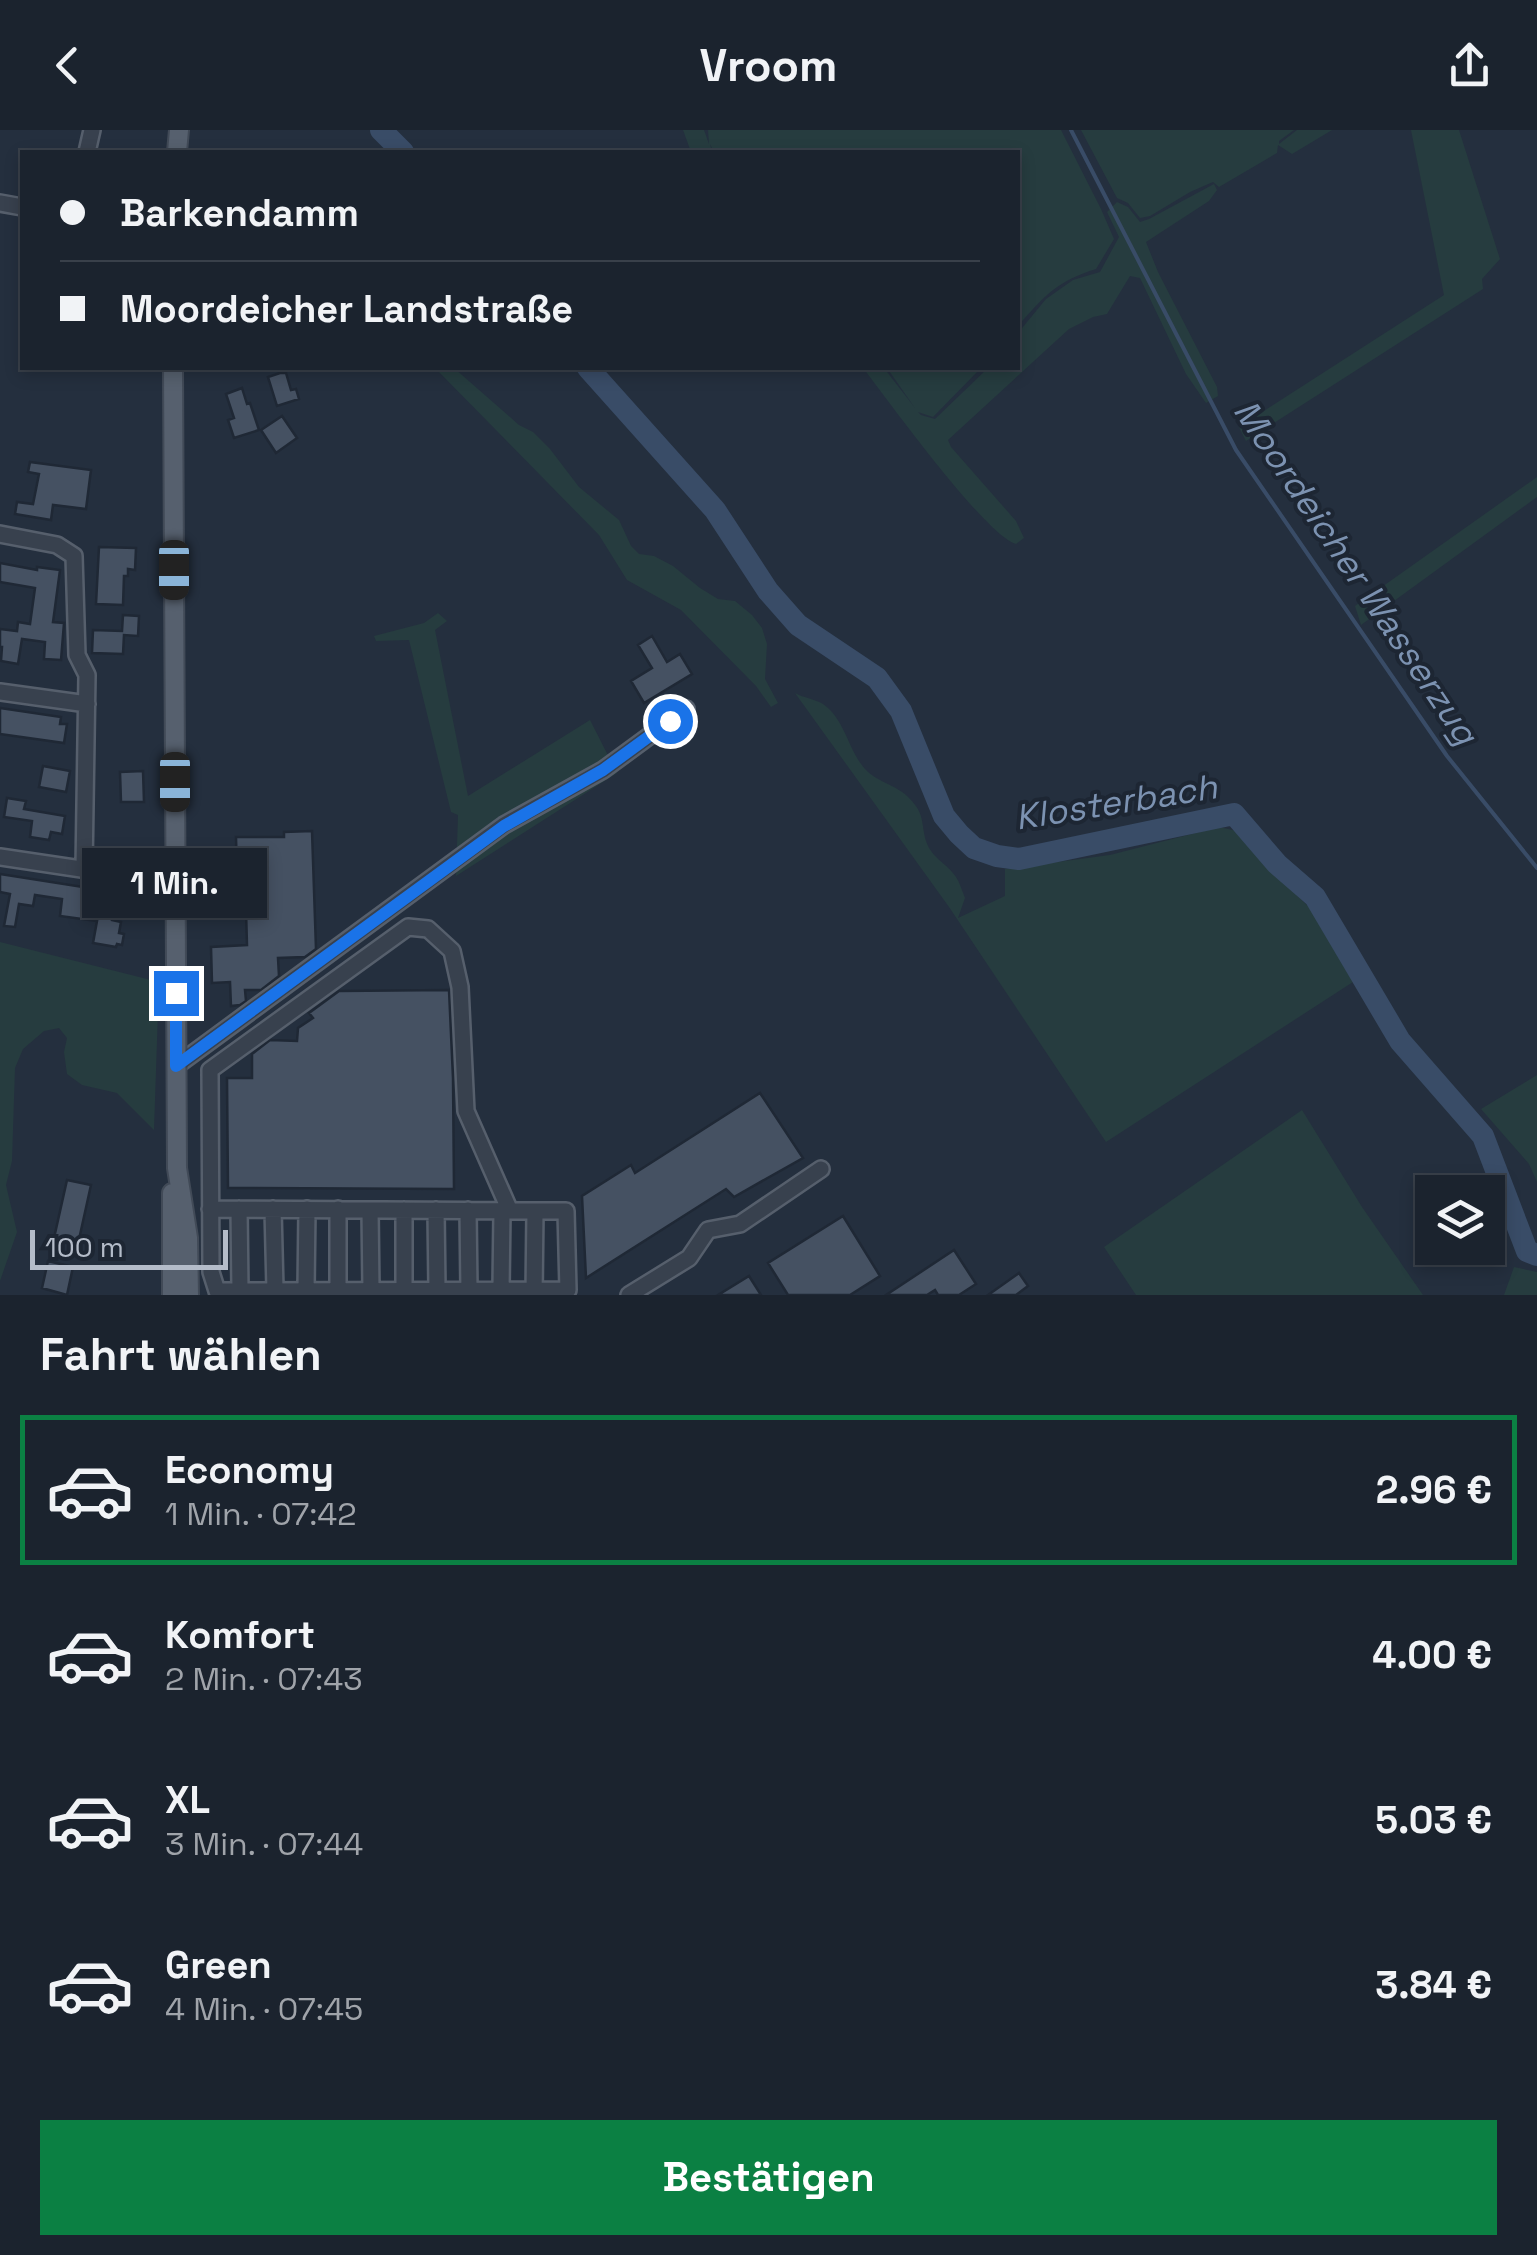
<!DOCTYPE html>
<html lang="de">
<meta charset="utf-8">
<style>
:root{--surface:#1b232e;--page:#242b36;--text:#f1f3f6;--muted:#a0a4aa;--line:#39404a;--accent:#0b8043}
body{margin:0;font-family:"Space Grotesk",sans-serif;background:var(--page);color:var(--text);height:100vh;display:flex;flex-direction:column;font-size:38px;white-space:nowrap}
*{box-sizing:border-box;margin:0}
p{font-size:32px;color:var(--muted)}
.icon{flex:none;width:55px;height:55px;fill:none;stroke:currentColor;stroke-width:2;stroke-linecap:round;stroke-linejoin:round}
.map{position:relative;height:1165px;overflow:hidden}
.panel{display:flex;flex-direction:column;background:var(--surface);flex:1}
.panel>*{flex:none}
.guide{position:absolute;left:20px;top:20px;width:1000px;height:220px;border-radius:0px;box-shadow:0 5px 15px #0003,0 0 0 2px var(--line);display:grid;align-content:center;height:220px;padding:0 40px;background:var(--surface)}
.tools{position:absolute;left:1415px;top:1045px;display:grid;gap:20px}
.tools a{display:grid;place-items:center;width:90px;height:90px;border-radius:0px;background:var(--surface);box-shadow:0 5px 15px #0003,0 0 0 2px var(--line);font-size:50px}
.scale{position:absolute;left:30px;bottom:25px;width:198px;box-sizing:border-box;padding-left:10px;border:5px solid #b4bcc9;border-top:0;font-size:28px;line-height:35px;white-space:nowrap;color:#b4bcc9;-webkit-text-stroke:8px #1d2633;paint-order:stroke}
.end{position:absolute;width:45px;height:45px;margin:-22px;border:12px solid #1a73e8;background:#fff;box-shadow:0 0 0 5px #fff}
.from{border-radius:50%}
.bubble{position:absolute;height:70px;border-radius:0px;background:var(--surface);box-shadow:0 5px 15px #0003,0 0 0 2px var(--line);font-size:32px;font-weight:700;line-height:70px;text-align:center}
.car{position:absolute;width:30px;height:60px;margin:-30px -15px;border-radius:12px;box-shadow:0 0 8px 2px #0007;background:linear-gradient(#222 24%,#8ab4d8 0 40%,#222 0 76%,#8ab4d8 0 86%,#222 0)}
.guide b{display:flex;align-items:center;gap:35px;height:95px;font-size:38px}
.guide b+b{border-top:2px solid var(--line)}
.guide i{width:25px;height:25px;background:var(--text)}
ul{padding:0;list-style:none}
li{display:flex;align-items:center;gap:30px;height:150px;margin:0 20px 15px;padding:0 20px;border:5px solid transparent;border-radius:0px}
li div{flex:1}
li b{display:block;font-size:38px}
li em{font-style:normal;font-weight:700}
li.active{border-color:var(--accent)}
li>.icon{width:90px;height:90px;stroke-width:1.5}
h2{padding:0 40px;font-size:45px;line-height:120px}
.button{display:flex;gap:20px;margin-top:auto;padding:20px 40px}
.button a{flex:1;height:115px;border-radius:0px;background:var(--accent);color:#fff;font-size:40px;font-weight:700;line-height:115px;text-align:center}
header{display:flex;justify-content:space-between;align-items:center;height:130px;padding:0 40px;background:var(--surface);font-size:45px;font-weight:700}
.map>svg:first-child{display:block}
.green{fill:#263c3f}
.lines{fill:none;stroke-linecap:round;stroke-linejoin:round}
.stream{stroke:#394c67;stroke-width:4}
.river{stroke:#394c67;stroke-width:22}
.building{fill:#455162;stroke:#1f2835;stroke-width:2.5}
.minor-casing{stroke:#565f6c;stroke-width:20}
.major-casing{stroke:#414a57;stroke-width:22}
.minor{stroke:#38414e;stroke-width:15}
.major{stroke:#56606e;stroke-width:18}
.route{stroke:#1a73e8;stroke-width:12}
.labels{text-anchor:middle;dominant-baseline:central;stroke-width:8;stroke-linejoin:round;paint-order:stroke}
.water-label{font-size:35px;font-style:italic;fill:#7c92b1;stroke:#1d2633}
</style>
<header><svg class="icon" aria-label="back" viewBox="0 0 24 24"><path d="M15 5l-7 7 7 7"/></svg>Vroom<svg class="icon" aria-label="share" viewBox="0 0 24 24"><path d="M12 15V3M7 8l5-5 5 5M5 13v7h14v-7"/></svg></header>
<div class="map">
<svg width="1537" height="1165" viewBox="0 0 1537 1165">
<rect width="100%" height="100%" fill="#242f3e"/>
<!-- green -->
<path class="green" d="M683,0H704L709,14L708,0H1061L1101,79L1114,109L1096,139C1057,151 1044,166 1018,196V22H714L710,14L712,22H691Z
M1081,0H1294L1279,11V14L1297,0H1332L1292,24L1278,15L1277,23L1219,57L1213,52L1190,62L1150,86L1140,88L1128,73L1117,68Z
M1411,0H1459L1500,129L1482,149L1483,159L1246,311L1239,297L1444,165Z
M1214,54L1217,60L1209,71L1146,112L1158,142L1217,257L1218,266L1206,273L1186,244L1140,148L1130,146L1107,184L1093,187L1069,199L948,310L951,317L1016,391L1024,408L1016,414C985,405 888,270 863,238H884L915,278L887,238H981L933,287L918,282L921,285L935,289L988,238H1018V203L1046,169L1073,150L1100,142L1119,107L1107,82L1117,72L1128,77L1140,92L1149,89Z
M435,238H454L519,295L533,302L550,319L579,357L619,390L631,416L639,424L654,426L673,436L700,458L718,469L735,471L752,485L762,498L767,514L765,549L778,573L771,577L756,556L681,480L627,450L599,405Z
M1537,347V367L1361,495L1355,476Z
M438,483L447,491L435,500L468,666L590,590L617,643L456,746L458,685L451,682L409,510L376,511L374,506L424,493Z
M795,563C804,568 815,569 823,574C845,589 848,620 865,639C878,653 898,655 910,669C925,684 921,694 926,711C932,729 947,733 956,747C960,753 962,761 965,768L958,788L1005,766V739L1110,725L1219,697L1237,701L1261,731L1309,777L1353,852L1106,1012L949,777Z
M0,812L159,852L154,1000L117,963L82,955L67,944L64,922L67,908L59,898L44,901L23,919L15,938L12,1031L6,1055L17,1102L0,1151Z
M1537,945V1052L1529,1034L1481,979Z
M1302,980L1362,1077L1423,1165H1136L1104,1117Z
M1514,1137L1537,1142V1165H1504Z"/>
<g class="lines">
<!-- stream -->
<path class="stream" d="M1071,0L1236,320L1447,626L1537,738"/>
<!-- river -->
<path class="river" d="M381,0L403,22
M588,238L715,380L768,461L798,495L877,548L901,581L944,686L959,704L974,718L997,726L1019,729L1234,684L1277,734L1315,767L1400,911L1483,1006L1527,1121L1537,1125"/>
</g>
<!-- building -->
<path class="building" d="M280,243H286L291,260L296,259L299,269L277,276L268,247Z
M242,258L247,274L250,273L259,300L234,308L228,290L234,288L226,264Z
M282,286L297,308L276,323L261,300Z
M30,332L91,340L86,379L53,375L51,390L15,384L17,372L33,374L39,344L28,342Z
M99,417L136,418L135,440L128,439V446H124L123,475L96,474Z
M0,433L37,440V437L60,440L53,492L64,493L61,530L44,529L45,512L22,509L18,534L1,531L2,517H0V499L17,501L18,492L30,494L35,458L0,452Z
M123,485L139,486L138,506L124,505L123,524L92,523L93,500L122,501Z
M652,506L667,532L680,524L692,544L644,573L631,551L652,538L638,515Z
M0,578L61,587L60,594H67L64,613L0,604Z
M43,636L70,641L66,662L39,657Z
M143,641L144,672H121L120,642Z
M7,668L26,671L24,679L65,686L62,704L51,702L49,710L30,707L32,691L4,687Z
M312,701L316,819L305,827L278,828L279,846L261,860H245L246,871L240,875L231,876L230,852L212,853L211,817L247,815L246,781L238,782L236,707H284V702Z
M0,744L83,757L82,764L91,765L90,769L114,772L112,790L121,792L119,803L124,804L122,815L117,814L116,817L93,813L97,791L60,786L62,769L35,765L33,776L19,774L15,797L4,796L10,764L0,762Z
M449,860L453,948L454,1059L228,1058L227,948H252V924L270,910L297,911L298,898L313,888L309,883L339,861Z
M760,963L803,1028L734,1067L726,1059L586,1148L582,1066L631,1035L635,1043Z
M67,1050L91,1055L78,1114L54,1108Z
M843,1086L880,1146L850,1165H788L768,1133Z
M954,1120L976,1154L959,1165H938L935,1160L927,1165H886Z
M48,1131L73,1137L67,1165L42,1158Z
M1019,1143L1028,1156L1016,1165H988Z
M749,1146L761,1165H718Z"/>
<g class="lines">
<defs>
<path id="minor" d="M87,22L92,0
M0,73L22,77
M0,404L57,415L74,426L77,525L87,545L84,739
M0,562L87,574
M0,727L175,753
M176,936L504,695L603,640L686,579
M210,1079L566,1081L568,1160L217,1161L211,1142L210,940L408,797L428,799L452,821L460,857L466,981L510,1081
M239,1079L240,1160
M273,1079L275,1160
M338,1079V1160
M370,1080L371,1160
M436,1080L437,1160
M468,1080L469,1160
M501,1159L502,1081
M306,1160L307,1079
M404,1160V1080
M534,1165L535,1081
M629,1165L689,1128L708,1100L740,1094L821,1039"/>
<path id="major" d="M177,22L179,0
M173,238L177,1038L188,1108L189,1165
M172,1165V1063"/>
</defs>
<!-- minor casing -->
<use href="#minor" class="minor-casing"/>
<!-- major casing -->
<use href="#major" class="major-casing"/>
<!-- minor -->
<use href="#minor" class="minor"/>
<!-- major -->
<use href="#major" class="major"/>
</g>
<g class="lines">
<!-- route -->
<path class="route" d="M176,863V936L504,696L603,640L670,591"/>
</g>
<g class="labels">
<!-- water labels -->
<g class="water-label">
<text transform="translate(1356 442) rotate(56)">Moordeicher Wasserzug</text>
<text transform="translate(1116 672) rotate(-9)">Klosterbach</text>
</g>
</g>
</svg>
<div class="tools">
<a><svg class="icon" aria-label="layers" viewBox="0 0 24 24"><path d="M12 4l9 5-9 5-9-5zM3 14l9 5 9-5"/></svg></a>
</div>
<div class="scale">100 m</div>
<i class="end from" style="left:670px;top:591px"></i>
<i class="end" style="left:176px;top:863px"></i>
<div class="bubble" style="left:82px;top:718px;width:185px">1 Min.</div>
<i class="car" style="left:174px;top:440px;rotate:180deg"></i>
<i class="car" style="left:175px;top:652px;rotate:180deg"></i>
<div class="guide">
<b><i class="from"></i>Barkendamm</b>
<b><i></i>Moordeicher Landstraße</b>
</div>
</div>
<section class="panel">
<h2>Fahrt wählen</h2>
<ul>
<li class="active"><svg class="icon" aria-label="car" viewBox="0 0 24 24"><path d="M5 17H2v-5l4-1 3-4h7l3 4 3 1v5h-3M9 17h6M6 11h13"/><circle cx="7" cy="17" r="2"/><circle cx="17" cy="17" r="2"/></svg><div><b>Economy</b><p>1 Min. · 07:42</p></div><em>2.96 €</em></li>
<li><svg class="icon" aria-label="car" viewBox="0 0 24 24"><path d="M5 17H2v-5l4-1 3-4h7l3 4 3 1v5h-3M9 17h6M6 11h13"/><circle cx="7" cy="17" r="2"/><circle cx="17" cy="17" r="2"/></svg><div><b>Komfort</b><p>2 Min. · 07:43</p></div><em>4.00 €</em></li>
<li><svg class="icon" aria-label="car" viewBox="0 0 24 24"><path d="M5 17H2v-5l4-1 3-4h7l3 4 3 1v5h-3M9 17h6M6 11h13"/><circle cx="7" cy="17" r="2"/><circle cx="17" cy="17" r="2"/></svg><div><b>XL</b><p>3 Min. · 07:44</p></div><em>5.03 €</em></li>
<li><svg class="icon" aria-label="car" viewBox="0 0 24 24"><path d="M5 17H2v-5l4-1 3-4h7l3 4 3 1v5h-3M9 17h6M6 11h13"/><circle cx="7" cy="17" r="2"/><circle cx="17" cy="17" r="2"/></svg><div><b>Green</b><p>4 Min. · 07:45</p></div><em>3.84 €</em></li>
</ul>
<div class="button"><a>Bestätigen</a></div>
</section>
